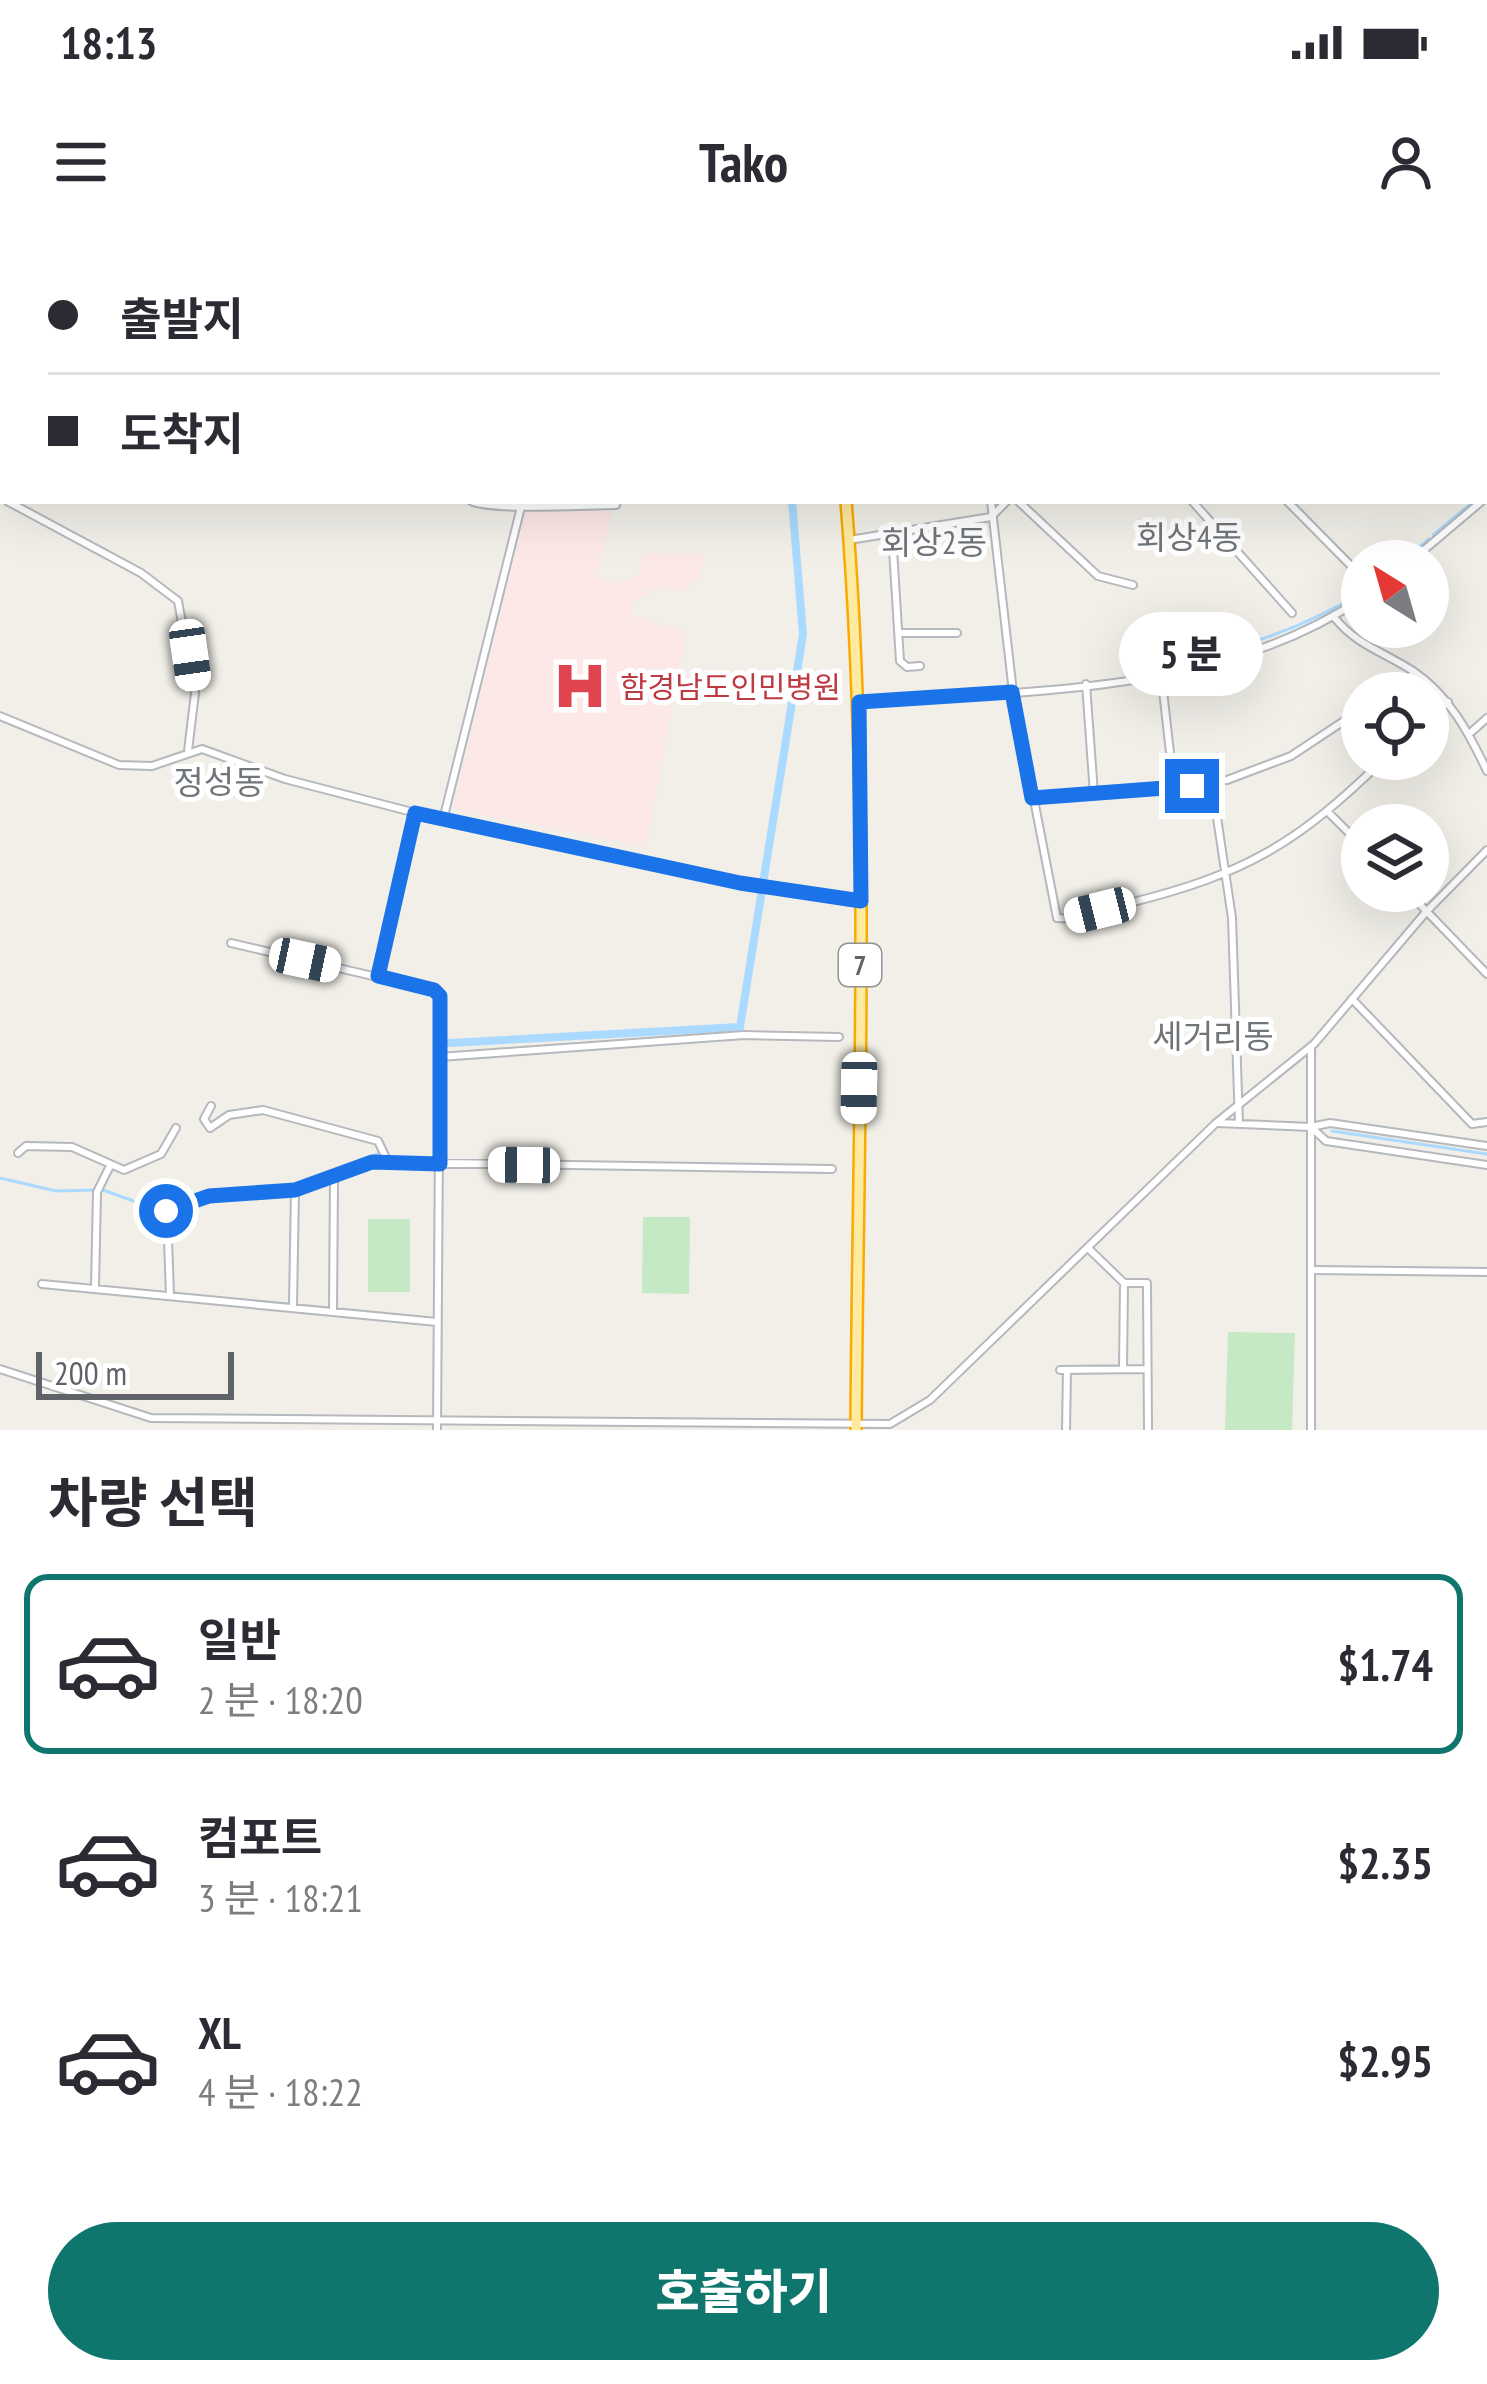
<!DOCTYPE html>
<html lang="ko">
<meta charset="utf-8">
<style>
:root{--surface:#fff;--page:#f2f2f3;--text:#2b2b33;--muted:#7c7c81;--line:#e1e1e2;--accent:#0f766e}
body{margin:0;font-family:"PT Sans Narrow","Noto Sans KR",sans-serif;background:var(--page);color:var(--text);height:100vh;display:flex;flex-direction:column;font-size:45px;white-space:nowrap}
*{box-sizing:border-box;margin:0}
p{font-size:39px;color:var(--muted)}
.icon{flex:none;width:66px;height:66px;fill:none;stroke:currentColor;stroke-width:2;stroke-linecap:round;stroke-linejoin:round}
.map{position:relative;height:1190px;overflow:hidden}
.details{display:flex;flex-direction:column;background:var(--surface);flex:1}
.details>*{flex:none}
.banner{position:absolute;left:0px;top:0px;width:1488px;height:264px;box-shadow:0 12px 48px #0002;display:grid;align-content:center;height:264px;padding:0 48px;background:var(--surface)}
.needle{width:78px;rotate:323deg}
.controls{position:absolute;left:1341px;top:300px;display:grid;gap:24px}
.controls a{display:grid;place-items:center;width:108px;height:108px;border-radius:50%;background:var(--surface);box-shadow:0 12px 48px #0002;font-size:60px}
.scale{position:absolute;left:36px;bottom:30px;width:198px;box-sizing:border-box;padding-left:12px;border:6px solid #5f6368;border-top:0;font-size:33px;line-height:42px;white-space:nowrap;color:#5f6368;-webkit-text-stroke:9px #fff;paint-order:stroke}
.end{position:absolute;width:54px;height:54px;margin:-27px;border:15px solid #1a73e8;background:#fff;box-shadow:0 0 0 6px #fff}
.from{border-radius:50%}
.bubble{position:absolute;height:84px;border-radius:42px;background:var(--surface);box-shadow:0 12px 48px #0002;font-size:39px;font-weight:800;line-height:84px;text-align:center}
.car{position:absolute;width:36px;height:72px;margin:-36px -18px;border-radius:15px;box-shadow:0 0 9px 3px #0007;background:linear-gradient(#fff 24%,#345 0 40%,#fff 0 76%,#345 0 86%,#fff 0)}
.banner b{display:flex;align-items:center;gap:42px;height:114px;font-size:45px}
.banner b+b{border-top:3px solid var(--line)}
.banner i{width:30px;height:30px;background:var(--text)}
ul{padding:0;list-style:none}
li{display:flex;align-items:center;gap:36px;height:180px;margin:0 24px 18px;padding:0 24px;border:6px solid transparent;border-radius:24px}
li div{flex:1}
li b{display:block;font-size:45px}
li em{font-style:normal;font-weight:800}
li.selected{border-color:var(--accent)}
li>.icon{width:108px;height:108px;stroke-width:1.5}
h2{padding:0 48px;font-size:54px;line-height:144px}
.cta{display:flex;gap:24px;margin-top:auto;padding:24px 48px}
.cta a{flex:1;height:138px;border-radius:72px;background:var(--accent);color:#fff;font-size:48px;font-weight:800;line-height:138px;text-align:center}
.status{display:flex;justify-content:space-between;align-items:center;height:84px;padding:0 60px;background:var(--surface);direction:ltr}
.status svg{height:33px;fill:currentColor}
header{display:flex;justify-content:space-between;align-items:center;height:156px;padding:0 48px;background:var(--surface);font-size:54px;font-weight:800}
.map>svg:first-child{display:block}
.medical{fill:#fce8e6}
.green{fill:#c5e8c5}
.lines{fill:none;stroke-linecap:round;stroke-linejoin:round}
.stream{stroke:#aadaff;stroke-width:3}
.canal{stroke:#aadaff;stroke-width:8}
.minor-casing{stroke:#b5b8bc;stroke-width:10}
.tertiary-casing{stroke:#b5b8bc;stroke-width:10}
.trunk-casing{stroke:#f9ab00;stroke-width:14}
.minor{stroke:#fff;stroke-width:6}
.tertiary{stroke:#fff;stroke-width:6}
.trunk{stroke:#feeaa1;stroke-width:9}
.route{stroke:#1a73e8;stroke-width:15}
.labels{text-anchor:middle;dominant-baseline:central;stroke-width:10;stroke-linejoin:round;paint-order:stroke}
.shield{fill:#fff;stroke:#8f9295;stroke-width:3}
.shield-label{font-size:27px;font-weight:bold;fill:#5f6368}
.health-label{font-size:30px;fill:#be3a42;stroke:#fff;text-anchor:start}
.neighbourhood-label{font-size:33px;fill:#70757a;stroke:#fff}
</style>
<div class="status"><b>18:13</b><svg viewBox="0 0 49 12"><path d="M0 12V9h3v3zM5 12V6h3v6zM10 12V3h3v9zM15 12V0h3v12zM26 1h20v11H26zM47 4h2v5h-2z"/></svg></div>
<header><svg class="icon" aria-label="menu" viewBox="0 0 24 24"><path d="M4 6h16M4 12h16M4 18h16"/></svg>Tako<svg class="icon" aria-label="person" viewBox="0 0 24 24"><circle cx="12" cy="8" r="4"/><path d="M4 21q1-7 8-7t8 7"/></svg></header>
<div class="map">
<svg width="1487" height="1190" viewBox="0 0 1487 1190">
<rect width="100%" height="100%" fill="#f1efe8"/>
<!-- medical -->
<path class="medical" d="M526,265L612,272L597,337L619,342L641,333L642,313H705L700,337L684,350L653,349L632,363L631,376L687,391L646,607L453,569Z"/>
<!-- green -->
<path class="green" d="M643,977H690L689,1054L642,1053Z
M368,979H410V1052H368Z
M1228,1092L1295,1093L1292,1190H1225Z"/>
<g class="lines">
<!-- stream -->
<path class="stream" d="M98,0L100,3
M221,0L228,3
M602,3L604,0
M1485,139L1487,141
M1485,252L1487,250
M1292,261L1362,332
M1433,295L1474,261
M1403,321L1429,299
M1165,425C1235,410 1302,390 1362,352
M1332,891L1487,914
M367,921L380,912
M0,938L56,951L94,950
M240,949L302,944
M103,950L150,967
M171,967L225,951"/>
<!-- canal -->
<path class="canal" d="M773,3V0
M450,803L740,787L803,394L792,261"/>
<defs>
<path id="minor" d="M6,0L10,3
M368,0V3
M1325,0L1328,3
M588,3L591,0
M670,3L672,0
M1061,3L1062,0
M0,122L3,125
M1485,179L1487,181
M0,186L3,183
M0,255L3,258
M7,261L141,333L178,361L195,453L188,511
M471,261C489,271 586,265 616,265L617,261
M991,261L1013,452L1057,678C1080,680 1107,669 1129,663C1246,634 1298,603 1384,519
M1018,261L1098,336L1133,345
M1192,261L1292,373
M1287,261L1362,337
M892,294L900,421L907,427L920,426
M1411,321L1482,261
M1334,377C1356,405 1384,412 1413,431C1449,455 1469,493 1487,531
M901,393H957
M1161,433L1174,548
M1086,444L1094,554
M1385,453L1415,433
M859,462C1024,451 1220,455 1362,358
M1428,479L1448,462
M1469,494L1487,478
M1212,544L1232,678L1239,884
M1032,558L1227,540L1291,516L1362,469
M1329,573L1362,606
M443,580L522,263
M1407,651L1487,734
M231,703L433,750L440,756L437,1190
M378,736L414,573
M1352,759L1472,884L1487,882
M439,817L744,795L839,797
M211,866L204,879L210,888L229,875L263,870L378,901L388,922
M1217,883L1311,887L1330,883L1487,906
M1311,887L1326,901L1487,925
M18,913L26,906L72,907L124,930L161,914L176,888
M148,969L167,971L231,952L295,950L372,922L832,929
M167,971L170,1056
M1088,1008L1124,1043H1147L1148,1190
M1312,1030L1487,1032
M42,1044L437,1082
M95,1047L97,952L109,928
M293,1066L295,950
M333,1071L334,939
M1123,1129L1124,1043
M1060,1130L1146,1129
M1066,1190L1067,1130"/>
<path id="tertiary" d="M1161,0L1162,3
M849,300L991,277L1007,261
M0,476L119,525L152,526L202,509L285,539L443,580L757,646L861,661
M1311,807V1190
M0,1129L151,1178L890,1184L930,1160L1216,883L1314,804L1426,672L1487,610"/>
<path id="trunk" d="M821,0V3
M846,261C871,570 858,880 856,1190"/>
</defs>
<!-- minor casing -->
<use href="#minor" class="minor-casing"/>
<!-- tertiary casing -->
<use href="#tertiary" class="tertiary-casing"/>
<!-- trunk casing -->
<use href="#trunk" class="trunk-casing"/>
<!-- minor -->
<use href="#minor" class="minor"/>
<!-- tertiary -->
<use href="#tertiary" class="tertiary"/>
<!-- trunk -->
<use href="#trunk" class="trunk"/>
</g>
<g class="lines">
<!-- route -->
<path class="route" d="M166,971L209,956L295,950L372,922L440,924V756L434,750L378,736L415,573L740,643L861,661L859,462L1012,452L1032,558L1192,546"/>
</g>
<!-- icons -->
<defs>
<symbol id="hospital-bare" viewBox="-9 -9 18 18"><path d="M-5-5h3v3.5h4V-5h3V5h-3V1.5h-4V5h-3Z" fill="#e0444e" stroke="#fff" stroke-width="2.5" paint-order="stroke"/></symbol>
</defs>
<g fill-rule="evenodd">
<use href="#hospital-bare" x="542" y="408" width="76" height="76"/>
</g>
<g class="labels">
<!-- shield labels -->
<rect class="shield" x="839" y="704" width="42" height="42" rx="9"/>
<g class="shield-label">
<text x="860" y="725">7</text>
</g>
<!-- health labels -->
<g class="health-label">
<text x="620" y="446">함경남도인민병원</text>
</g>
<!-- neighbourhood labels -->
<g class="neighbourhood-label">
<text x="1189" y="296">회상4동</text>
<text x="934" y="301">회상2동</text>
<text x="219" y="541">정성동</text>
<text x="1213" y="795">세거리동</text>
</g>
</g>
</svg>
<div class="controls">
<a><svg class="needle" viewBox="-14 -14 28 28"><path d="M0-13l5 13h-10z" fill="#e53935"/><path d="M0 13l5-13h-10z" fill="#7c7c81"/></svg></a>
<a><svg class="icon" aria-label="locate" viewBox="0 0 24 24"><circle cx="12" cy="12" r="6"/><path d="M12 2v4M12 18v4M2 12h4M18 12h4"/></svg></a>
<a><svg class="icon" aria-label="layers" viewBox="0 0 24 24"><path d="M12 4l9 5-9 5-9-5zM3 14l9 5 9-5"/></svg></a>
</div>
<div class="scale">200 m</div>
<i class="end from" style="left:166px;top:971px"></i>
<i class="end" style="left:1192px;top:546px"></i>
<div class="bubble" style="left:1119px;top:372px;width:144px">5 분</div>
<i class="car" style="left:190px;top:415px;rotate:172deg"></i>
<i class="car" style="left:1100px;top:670px;rotate:256deg"></i>
<i class="car" style="left:305px;top:720px;rotate:102deg"></i>
<i class="car" style="left:859px;top:848px;rotate:181deg"></i>
<i class="car" style="left:524px;top:925px;rotate:271deg"></i>
<div class="banner">
<b><i class="from"></i>출발지</b>
<b><i></i>도착지</b>
</div>
</div>
<section class="details">
<h2>차량 선택</h2>
<ul>
<li class="selected"><svg class="icon" aria-label="car" viewBox="0 0 24 24"><path d="M5 17H2v-5l4-1 3-4h7l3 4 3 1v5h-3M9 17h6M6 11h13"/><circle cx="7" cy="17" r="2"/><circle cx="17" cy="17" r="2"/></svg><div><b>일반</b><p>2 분 · 18:20</p></div><em>$1.74</em></li>
<li><svg class="icon" aria-label="car" viewBox="0 0 24 24"><path d="M5 17H2v-5l4-1 3-4h7l3 4 3 1v5h-3M9 17h6M6 11h13"/><circle cx="7" cy="17" r="2"/><circle cx="17" cy="17" r="2"/></svg><div><b>컴포트</b><p>3 분 · 18:21</p></div><em>$2.35</em></li>
<li><svg class="icon" aria-label="car" viewBox="0 0 24 24"><path d="M5 17H2v-5l4-1 3-4h7l3 4 3 1v5h-3M9 17h6M6 11h13"/><circle cx="7" cy="17" r="2"/><circle cx="17" cy="17" r="2"/></svg><div><b>XL</b><p>4 분 · 18:22</p></div><em>$2.95</em></li>
</ul>
<div class="cta"><a>호출하기</a></div>
</section>
